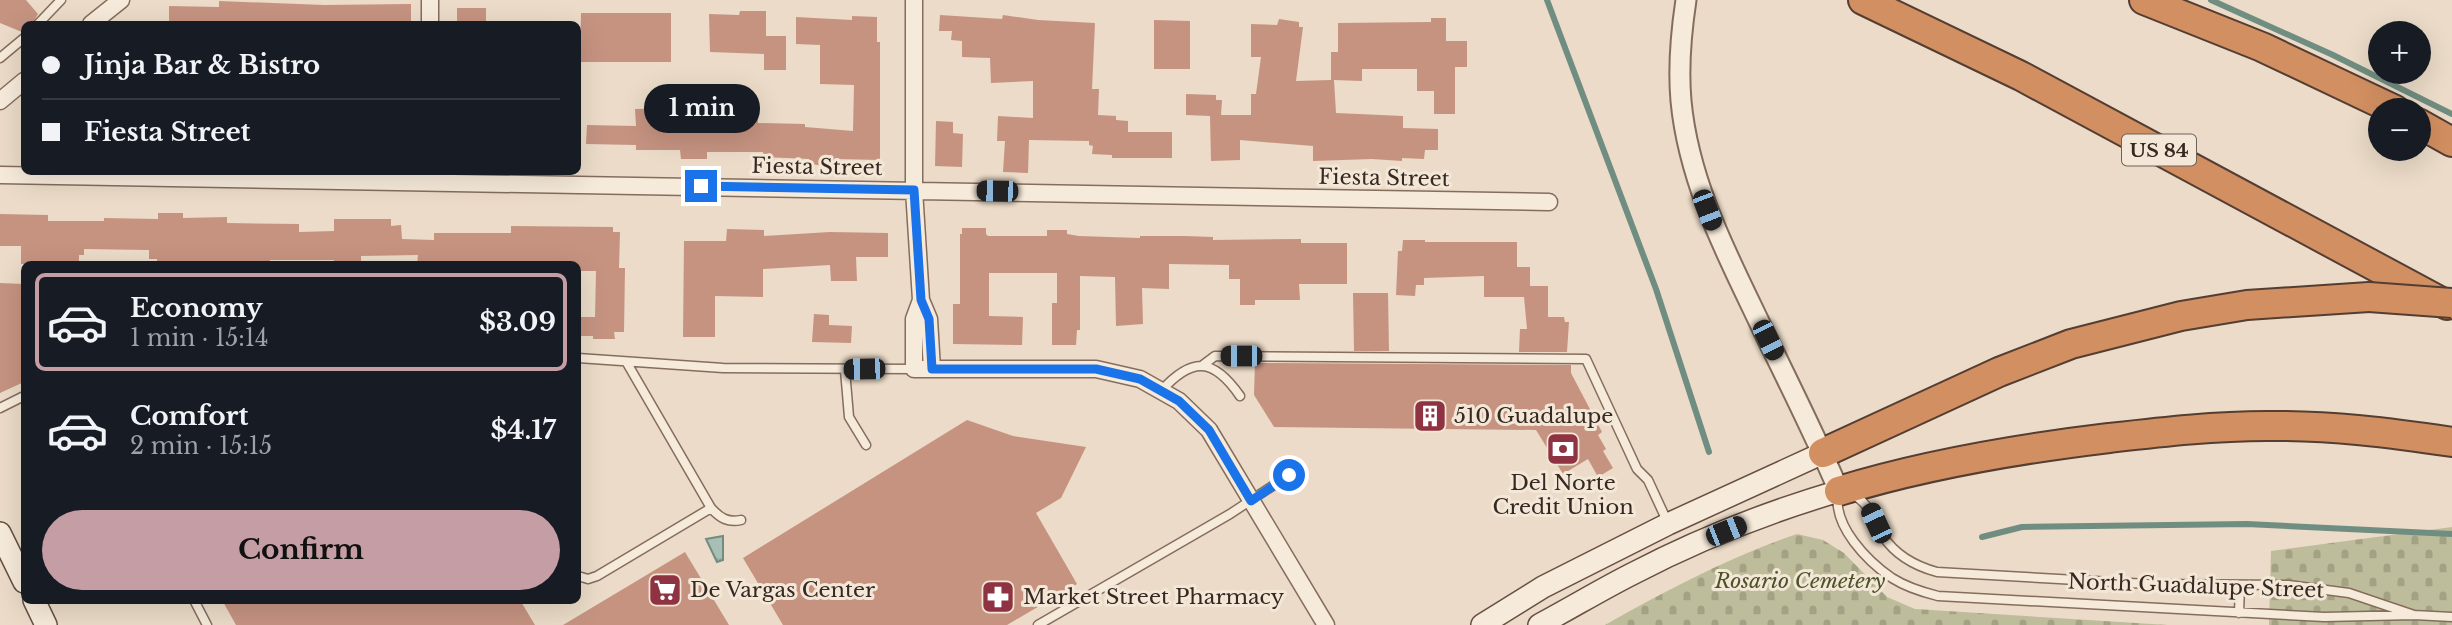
<!DOCTYPE html>
<meta charset="utf-8">
<style>
:root{--surface:#171b24;--page:#20242c;--text:#f1f3f6;--muted:#9ea1a6;--line:#363941;--accent:#c59da5}
body{margin:0;font-family:"Libre Baskerville",serif;background:var(--page);color:var(--text);height:100vh;display:flex;flex-direction:column;font-size:26px;white-space:nowrap}
*{box-sizing:border-box;margin:0}
p{font-size:23px;color:var(--muted)}
.icon{flex:none;width:38px;height:38px;fill:none;stroke:currentColor;stroke-width:2;stroke-linecap:round;stroke-linejoin:round}
.map{position:relative;flex:1;overflow:hidden}
.sheet{position:absolute;left:21px;top:261px;width:560px;height:343px;display:flex;flex-direction:column;background:var(--surface);border-radius:10px;box-shadow:0 7px 28px #0002}
.sheet>*{flex:none}
.top-card{position:absolute;left:21px;top:21px;width:560px;height:154px;border-radius:10px;box-shadow:0 7px 28px #0002;display:grid;align-content:center;height:154px;padding:0 21px;background:var(--surface)}
.buttons{position:absolute;left:2368px;top:21px;display:grid;gap:14px}
.buttons a{display:grid;place-items:center;width:63px;height:63px;border-radius:50%;background:var(--surface);box-shadow:0 7px 28px #0002;font-size:35px}
.end{position:absolute;width:32px;height:32px;margin:-16px;border:9px solid #1a73e8;background:#fff;box-shadow:0 0 0 4px #fff}
.from{border-radius:50%}
.bubble{position:absolute;height:49px;border-radius:24px;background:var(--surface);box-shadow:0 7px 28px #0002;font-size:23px;font-weight:700;line-height:49px;text-align:center}
.car{position:absolute;width:21px;height:42px;margin:-21px -10px;border-radius:9px;box-shadow:0 0 5px 2px #0007;background:linear-gradient(#222 24%,#8ab4d8 0 40%,#222 0 76%,#8ab4d8 0 86%,#222 0)}
.top-card b{display:flex;align-items:center;gap:24px;height:66px;font-size:26px}
.top-card b+b{border-top:2px solid var(--line)}
.top-card i{width:18px;height:18px;background:var(--text)}
ul{padding:12px 0 0;list-style:none}
li{display:flex;align-items:center;gap:21px;height:98px;margin:0 14px 10px;padding:0 7px;border:4px solid transparent;border-radius:10px}
li div{flex:1}
li b{display:block;font-size:26px}
li em{font-style:normal;font-weight:700}
li.on{border-color:var(--accent)}
li>.icon{width:63px;height:63px;stroke-width:1.5}
.action{display:flex;gap:14px;margin-top:auto;padding:14px 21px}
.action a{flex:1;height:80px;border-radius:42px;background:var(--accent);color:#111;font-size:28px;font-weight:700;line-height:80px;text-align:center}
.map>svg:first-child{display:block}
.cemetery{fill:url(#cemetery-stones)}
.water{fill:url(#water-ripples);stroke:#708d81;stroke-width:2}
.lines{fill:none;stroke-linecap:round;stroke-linejoin:round}
.stream{stroke:#708d81;stroke-width:6}
.building{fill:#c69381}
.service-casing{stroke:#856d5e;stroke-width:11}
.minor-casing{stroke:#856d5e;stroke-width:19}
.tertiary-casing{stroke:#856d5e;stroke-width:23}
.secondary-casing{stroke:#674f41;stroke-width:24}
.motorway-casing{stroke:#543d32;stroke-width:32}
.service{stroke:#f6eada;stroke-width:8}
.minor{stroke:#f6eada;stroke-width:16}
.tertiary{stroke:#f6eada;stroke-width:19}
.secondary{stroke:#f6eada;stroke-width:21}
.motorway{stroke:#d28f61;stroke-width:28}
.motorway-bridge-casing{stroke:#543d32;stroke-width:32;stroke-linecap:butt}
.motorway-bridge{stroke:#d28f61;stroke-width:28}
.route{stroke:#1a73e8;stroke-width:9}
.labels{text-anchor:middle;dominant-baseline:central;stroke-width:6;stroke-linejoin:round;paint-order:stroke}
.shield{fill:#f3e7d7;stroke:#6f6158;stroke-width:2}
.shield-label{font-size:19px;font-weight:bold;fill:#372821}
.street-label{font-size:21px;fill:#372821;stroke:#f3e7d7}
.poi-label{font-size:21px;fill:#372821;stroke:#f3e7d7;text-anchor:start}
.park-label{font-size:21px;font-style:italic;fill:#4d5229;stroke:#f3e7d7}
</style>
<div class="map">
<svg width="2452" height="625" viewBox="0 0 2452 625">
<defs>
<pattern id="cemetery-stones" width="16" height="16" patternUnits="userSpaceOnUse" patternTransform="scale(1.75)"><rect width="16" height="16" fill="#bebd9b"/><path d="M2 7V4a2 2 0 0 1 4 0v3zM10 15v-3a2 2 0 0 1 4 0v3z" fill="#a4a285"/></pattern>
<pattern id="water-ripples" width="26" height="14" patternUnits="userSpaceOnUse" patternTransform="scale(1.75)"><rect width="26" height="14" fill="#a8bfb5"/><path d="M2 4q2-2 4 0t4 0M15 11q2-2 4 0t4 0" fill="none" stroke="#91a49b"/></pattern>
</defs>
<rect width="100%" height="100%" fill="#ebdbc8"/>
<!-- cemetery -->
<path class="cemetery" d="M2452,527V625H2269L2271,551Z
M1797,534L1823,540L1844,553L1887,597L1915,609L2168,625H1605C1667,590 1730,557 1797,534Z"/>
<!-- water -->
<path class="water" d="M723,536V560L717,562L706,539Z"/>
<g class="lines">
<!-- stream -->
<path class="stream" d="M1547,0L1656,289L1709,452
M2211,0L2333,55L2452,114
M1982,537L2022,527L2247,524L2452,534"/>
</g>
<!-- building -->
<path class="building" d="M0,0H26L38,14L32,24H24V32H22L0,23Z
M219,1L324,5L411,4V24H169V6L219,7Z
M457,8H486V24H457Z
M740,11H766V36H786V70H764V54L710,52L709,14L739,15Z
M581,13H671V62H580Z
M940,15L1002,19L1003,15L1038,20L1095,23L1092,89H1099L1098,115L1116,116V120L1128,121V132H1172V158H1112V155L1092,154L1093,146L1089,145V141L1029,140L1028,173L1003,172L1005,141H997L998,116L1033,118V81L991,83L990,58L962,57V41L951,40L952,31H939Z
M852,16L877,17V42H880V160L837,159L836,167L809,164V159L763,157V152H707V159H681L680,150H636V145L586,144L587,125L636,126L635,109L679,108V98H706L707,110H758V123L805,124V127L853,131L854,85L820,84V45L796,44V17L852,20Z
M1431,18H1446V41H1467V67H1455V114H1434V91H1417V69H1362V81L1334,80L1336,113L1403,116V128L1438,129V150H1425L1424,159L1402,158V161L1372,159L1313,161V146L1240,140V160L1211,161L1210,116L1186,115V94L1216,95V100H1222L1221,115H1251V94H1256L1261,57H1251V24L1277,25L1279,19L1299,22V27H1303L1296,81L1331,80V52H1338V23L1431,22Z
M1154,20L1190,21V69H1154Z
M936,121L953,122V133L963,134L962,167L935,166Z
M158,213H183V218L227,217V223L299,224V232L334,231V219H391V226L401,225L402,239L434,240V233H511V226L613,227V232H620L619,268H625L624,332H614L615,339H593V336H578V317H595L596,271H578V264H417L418,255L361,256V264H334V260H270V264H245V261L157,264V259H149V250L84,249V255H79V264H21V246H0V214L48,215V221H104V218L158,219Z
M962,228H986V234L988,236H1047V230H1067V234L1079,236L1140,238V236H1185L1213,237V240L1301,239V243H1347V284H1299L1300,300H1255V305H1240V279H1229V265L1169,264V289L1142,288L1143,324L1116,326L1115,277L1080,276V330H1077L1076,345H1052V303H1057V273H989V316L1023,317L1022,345L953,344V304H960V234H962Z
M727,229L764,230V236L830,232L888,233V257H856L857,281H831L830,265L763,269V297L715,296V337H683L684,241H726Z
M1403,240H1425V242H1517V267H1530V286H1548V317H1564L1565,322H1569L1567,352H1519L1520,329H1527L1524,297H1484V276L1424,278V285H1416L1415,296L1396,295L1398,251H1402Z
M0,283L24,284V382L0,393Z
M1353,293H1388L1389,351H1354Z
M814,314L829,315V325L852,326L851,343L812,342Z
M1255,363L1571,365V373L1602,432L1598,435L1606,449L1603,451L1613,468L1598,477L1588,459L1563,474L1536,430L1274,427L1254,395Z
M967,420L1013,436L1086,447L1061,498L1036,513L1077,584L1007,625H783L743,558Z
M685,552L729,625H563Z
M222,600H520L535,625H236Z"/>
<g class="lines">
<defs>
<path id="service" d="M38,24L61,0
M0,58L24,38
M578,358L723,368L914,369
M627,363L711,508C720,518 728,523 741,520
M1203,365L1215,356L1586,359L1637,469L1648,480L1667,521
M845,370L849,417L866,445
M1161,391C1192,357 1213,357 1240,396
M0,408L24,396
M1838,494C1833,526 1867,561 1892,578C1906,587 1922,592 1938,596L2324,617L2414,615L2452,617
M1851,494C1870,502 1873,520 1883,536C1896,556 1915,566 1937,572L2148,584L2288,585L2349,593L2414,615
M578,576L588,579L597,576L711,508
M194,600L207,625
M2239,613L2240,585
M1038,625L1230,514L1289,475"/>
<path id="minor" d="M914,0V190L921,300L929,319L932,369
M91,24L121,0
M430,24V0
M0,101L24,81
M0,175L1549,202
M921,300L914,319V369H1096L1140,379L1179,401L1209,430L1326,625"/>
<path id="tertiary" d="M1686,0C1681,33 1678,67 1681,101C1688,175 1720,241 1752,307C1781,368 1812,428 1839,491"/>
<path id="secondary" d="M0,533L24,582
M34,600L46,625
M1482,625L1543,587L1668,524L1823,453
M1539,625C1571,608 1602,589 1634,573C1699,539 1768,512 1839,491"/>
<path id="motorway" d="M1863,0L2021,76L2447,305
M2144,0L2262,47L2395,110
M2418,123L2452,142
M1823,453L1999,372L2071,344L2181,316L2247,305L2369,297
M1839,491C1927,464 2017,449 2109,438C2162,432 2214,426 2267,426C2329,425 2392,433 2452,442"/>
</defs>
<!-- service casing -->
<use href="#service" class="service-casing"/>
<!-- minor casing -->
<use href="#minor" class="minor-casing"/>
<!-- tertiary casing -->
<use href="#tertiary" class="tertiary-casing"/>
<!-- secondary casing -->
<use href="#secondary" class="secondary-casing"/>
<!-- motorway casing -->
<use href="#motorway" class="motorway-casing"/>
<!-- service -->
<use href="#service" class="service"/>
<!-- minor -->
<use href="#minor" class="minor"/>
<!-- tertiary -->
<use href="#tertiary" class="tertiary"/>
<!-- secondary -->
<use href="#secondary" class="secondary"/>
<!-- motorway -->
<use href="#motorway" class="motorway"/>
<defs>
<path id="motorway-bridge" d="M2369,297L2452,303"/>
</defs>
<!-- motorway-bridge casing -->
<use href="#motorway-bridge" class="motorway-bridge-casing"/>
<!-- motorway-bridge -->
<use href="#motorway-bridge" class="motorway-bridge"/>
</g>
<g class="lines">
<!-- route -->
<path class="route" d="M701,186L914,190L921,300L929,319L932,369H1096L1140,379L1179,401L1209,430L1251,501L1289,475"/>
</g>
<!-- icons -->
<defs>
<symbol id="building-square" viewBox="-11 -11 22 22"><rect x="-9" y="-9" width="18" height="18" rx="4" fill="#8f3342" stroke="#f3e7d7"/><path d="M-4-6H4V6H1V3H-1V6H-4ZM-2.5-4.3h1.7v1.8h-1.7ZM.8-4.3h1.7v1.8H.8ZM-2.5-1h1.7V.8h-1.7ZM.8-1h1.7V.8H.8Z" fill="#fff"/></symbol>
<symbol id="bank-square" viewBox="-11 -11 22 22"><rect x="-9" y="-9" width="18" height="18" rx="4" fill="#8f3342" stroke="#f3e7d7"/><path d="M-6-4H6V4H-6ZM0-2.3a2.3 2.3 0 1 0 0 4.6a2.3 2.3 0 1 0 0-4.6Z" fill="#fff"/></symbol>
<symbol id="supermarket-square" viewBox="-11 -11 22 22"><rect x="-9" y="-9" width="18" height="18" rx="4" fill="#8f3342" stroke="#f3e7d7"/><path d="M-6-5.5h2.5l.6 2H6L4.5 2H-2.5L-4.4-4H-6ZM-1.5 3.2a1.3 1.3 0 1 0 .1 0ZM3 3.2a1.3 1.3 0 1 0 .1 0Z" fill="#fff"/></symbol>
<symbol id="pharmacy-square" viewBox="-11 -11 22 22"><rect x="-9" y="-9" width="18" height="18" rx="4" fill="#8f3342" stroke="#f3e7d7"/><path d="M-2-6h4v4h4v4h-4v4h-4v-4h-4v-4h4Z" fill="#fff"/></symbol>
</defs>
<g fill-rule="evenodd">
<use href="#building-square" x="1411" y="397" width="38" height="38"/>
<use href="#bank-square" x="1544" y="430" width="38" height="38"/>
<use href="#supermarket-square" x="646" y="571" width="38" height="38"/>
<use href="#pharmacy-square" x="979" y="578" width="38" height="38"/>
</g>
<g class="labels">
<!-- shield labels -->
<rect class="shield" x="2122" y="134.5" width="74" height="31" rx="5"/>
<g class="shield-label">
<text x="2159" y="150">US 84</text>
</g>
<!-- street labels -->
<g class="street-label">
<text transform="translate(817 167) rotate(1)">Fiesta Street</text>
<text transform="translate(1384 178) rotate(1)">Fiesta Street</text>
<text transform="translate(2196 586) rotate(2)">North Guadalupe Street</text>
</g>
<!-- poi labels -->
<g class="poi-label">
<text x="1454" y="416">510 Guadalupe</text>
<text x="1563" y="483" text-anchor="middle">Del Norte<tspan x="1563" dy="24">Credit Union</tspan></text>
<text x="690" y="590">De Vargas Center</text>
<text x="1023" y="597">Market Street Pharmacy</text>
</g>
<!-- park labels -->
<g class="park-label">
<text x="1800" y="581">Rosario Cemetery</text>
</g>
</g>
</svg>
<div class="buttons">
<a>+</a>
<a>−</a>
</div>
<i class="end from" style="left:1289px;top:475px"></i>
<i class="end" style="left:701px;top:186px"></i>
<div class="bubble" style="left:644px;top:84px;width:116px">1 min</div>
<i class="car" style="left:997px;top:191px;rotate:271deg"></i>
<i class="car" style="left:1707px;top:210px;rotate:159deg"></i>
<i class="car" style="left:1768px;top:340px;rotate:154deg"></i>
<i class="car" style="left:1241px;top:356px;rotate:270deg"></i>
<i class="car" style="left:864px;top:369px;rotate:269deg"></i>
<i class="car" style="left:1876px;top:523px;rotate:335deg"></i>
<i class="car" style="left:1726px;top:531px;rotate:68deg"></i>
<div class="top-card">
<b><i class="from"></i>Jinja Bar &amp; Bistro</b>
<b><i></i>Fiesta Street</b>
</div>
<section class="sheet">
<ul>
<li class="on"><svg class="icon" aria-label="car" viewBox="0 0 24 24"><path d="M5 17H2v-5l4-1 3-4h7l3 4 3 1v5h-3M9 17h6M6 11h13"/><circle cx="7" cy="17" r="2"/><circle cx="17" cy="17" r="2"/></svg><div><b>Economy</b><p>1 min · 15:14</p></div><em>$3.09</em></li>
<li><svg class="icon" aria-label="car" viewBox="0 0 24 24"><path d="M5 17H2v-5l4-1 3-4h7l3 4 3 1v5h-3M9 17h6M6 11h13"/><circle cx="7" cy="17" r="2"/><circle cx="17" cy="17" r="2"/></svg><div><b>Comfort</b><p>2 min · 15:15</p></div><em>$4.17</em></li>
</ul>
<div class="action"><a>Confirm</a></div>
</section>
</div>
